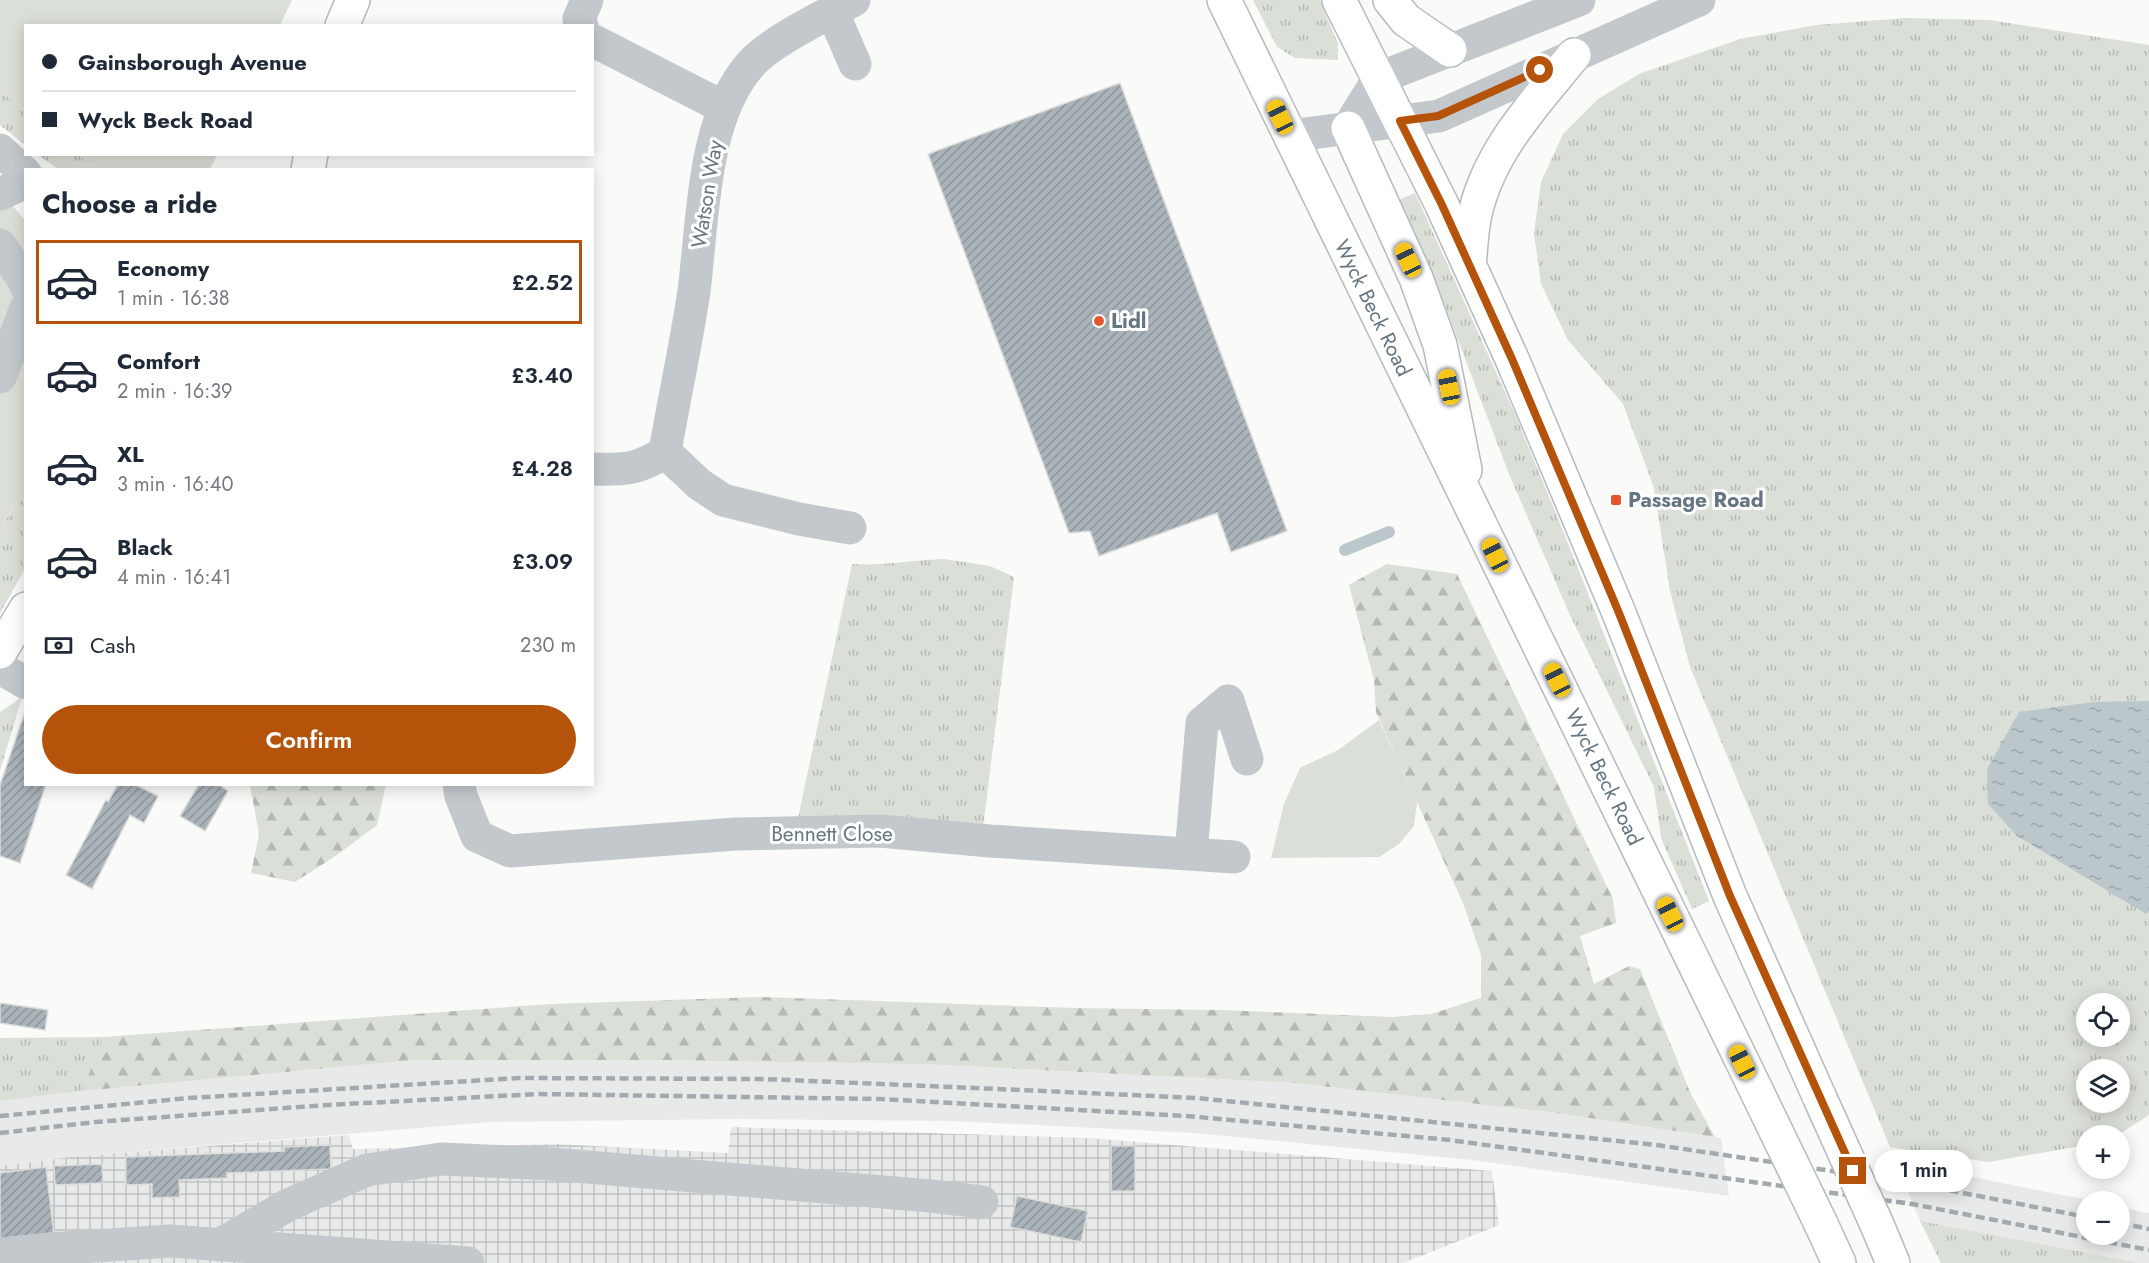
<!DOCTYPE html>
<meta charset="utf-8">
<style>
:root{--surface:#fff;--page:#f2f2f3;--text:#1f2937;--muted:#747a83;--line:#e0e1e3;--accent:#b45309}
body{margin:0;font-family:Jost,sans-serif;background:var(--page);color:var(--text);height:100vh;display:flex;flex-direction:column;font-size:22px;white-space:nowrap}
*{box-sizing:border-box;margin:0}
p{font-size:20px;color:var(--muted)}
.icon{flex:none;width:33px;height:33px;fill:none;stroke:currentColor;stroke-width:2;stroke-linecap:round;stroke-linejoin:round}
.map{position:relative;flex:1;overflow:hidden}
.panel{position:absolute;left:24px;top:168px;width:570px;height:618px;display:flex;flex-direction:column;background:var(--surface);border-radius:0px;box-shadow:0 3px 15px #0003}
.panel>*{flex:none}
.guide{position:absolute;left:24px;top:24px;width:570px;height:132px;border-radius:0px;box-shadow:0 3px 15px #0003;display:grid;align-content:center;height:132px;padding:0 18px;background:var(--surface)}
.fabs{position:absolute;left:2076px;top:993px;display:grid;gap:12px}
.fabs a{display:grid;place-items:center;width:54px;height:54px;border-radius:50%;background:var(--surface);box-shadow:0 3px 15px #0003;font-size:30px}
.end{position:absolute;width:27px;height:27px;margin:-14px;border:8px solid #b45309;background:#fff;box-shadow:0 0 0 3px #fff}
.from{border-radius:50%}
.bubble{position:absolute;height:42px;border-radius:21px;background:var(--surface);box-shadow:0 3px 15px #0003;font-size:20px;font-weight:600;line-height:42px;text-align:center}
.car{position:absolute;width:18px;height:36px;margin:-18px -9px;border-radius:8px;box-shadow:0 0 4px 2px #0007;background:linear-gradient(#f5c518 24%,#345 0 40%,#f5c518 0 76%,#345 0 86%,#f5c518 0)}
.guide b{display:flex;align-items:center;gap:21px;height:57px;font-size:22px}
.guide b+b{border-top:2px solid var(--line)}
.guide i{width:15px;height:15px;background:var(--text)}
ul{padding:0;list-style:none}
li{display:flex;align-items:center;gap:18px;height:84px;margin:0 12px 9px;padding:0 6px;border:3px solid transparent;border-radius:0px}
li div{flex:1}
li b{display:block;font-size:22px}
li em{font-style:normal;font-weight:600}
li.current{border-color:var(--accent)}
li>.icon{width:54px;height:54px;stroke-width:1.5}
h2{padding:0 18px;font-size:27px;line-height:72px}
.pay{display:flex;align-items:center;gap:15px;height:66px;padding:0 18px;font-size:22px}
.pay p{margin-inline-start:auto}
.primary-button{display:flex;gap:12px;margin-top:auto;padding:12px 18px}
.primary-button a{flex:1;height:69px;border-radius:36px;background:var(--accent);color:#fff;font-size:24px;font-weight:600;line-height:69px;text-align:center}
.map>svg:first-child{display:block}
.built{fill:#e8e9e9}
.industrial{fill:url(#industrial-grid)}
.grass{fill:url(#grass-tufts);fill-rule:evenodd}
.forest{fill:url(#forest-firs)}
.park{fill:#dadfd7}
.water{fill:url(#water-ripples)}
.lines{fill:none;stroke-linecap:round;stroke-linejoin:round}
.stream{stroke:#bbc7cb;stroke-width:12}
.building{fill:url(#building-hatch);stroke:#dcdcda;stroke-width:1.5}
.major-casing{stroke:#b5babe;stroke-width:36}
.minor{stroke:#c3c8cc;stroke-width:33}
.major{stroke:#fff;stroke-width:33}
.rail{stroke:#a2aab0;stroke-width:4.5;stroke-dasharray:9 4.5;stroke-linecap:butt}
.major-bridge-casing{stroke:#b5babe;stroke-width:36;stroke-linecap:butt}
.major-bridge{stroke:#fff;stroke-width:33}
.route{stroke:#b45309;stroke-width:8}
.poi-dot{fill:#e4572e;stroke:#fff;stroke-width:2}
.labels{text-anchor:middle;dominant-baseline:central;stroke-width:6;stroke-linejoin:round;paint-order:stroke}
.street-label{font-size:21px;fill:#657683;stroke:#fff}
.poi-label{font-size:21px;font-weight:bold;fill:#657683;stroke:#fff;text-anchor:start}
</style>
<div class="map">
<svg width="2149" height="1263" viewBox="0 0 2149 1263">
<defs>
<pattern id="industrial-grid" width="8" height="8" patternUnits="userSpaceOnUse" patternTransform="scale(1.5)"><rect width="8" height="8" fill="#e8e9e9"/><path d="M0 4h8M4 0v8" fill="none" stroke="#c0c1c2"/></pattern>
<pattern id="grass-tufts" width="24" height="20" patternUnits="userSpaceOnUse" patternTransform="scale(1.5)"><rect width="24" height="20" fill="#dadfd7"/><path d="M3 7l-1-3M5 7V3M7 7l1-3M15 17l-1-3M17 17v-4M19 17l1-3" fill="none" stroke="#b4b9b4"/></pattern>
<pattern id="forest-firs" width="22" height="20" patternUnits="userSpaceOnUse" patternTransform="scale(1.5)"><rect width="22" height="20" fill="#dadfd7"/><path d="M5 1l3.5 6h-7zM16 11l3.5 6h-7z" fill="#b4b9b4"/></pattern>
<pattern id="water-ripples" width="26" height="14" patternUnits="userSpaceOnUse" patternTransform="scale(1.5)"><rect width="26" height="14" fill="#bbc7cb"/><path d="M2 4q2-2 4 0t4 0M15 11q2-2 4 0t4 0" fill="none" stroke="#9ca6aa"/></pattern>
<pattern id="building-hatch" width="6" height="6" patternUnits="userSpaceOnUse" patternTransform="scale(1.5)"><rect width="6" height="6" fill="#aab3b9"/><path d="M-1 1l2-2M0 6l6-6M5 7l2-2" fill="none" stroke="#8e969c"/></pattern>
</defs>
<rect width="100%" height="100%" fill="#fafaf8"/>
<!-- built -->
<path class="built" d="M414,1060H651L923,1064L1294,1083L1549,1112L1721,1138L1729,1196L1472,1160L1195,1133L953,1121L734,1119L491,1122L71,1157L0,1166V1101L82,1091Z
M1896,1162L2093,1201L2086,1202V1234H2120V1207L2149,1213V1263H2140L1920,1221Z"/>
<!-- industrial -->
<path class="industrial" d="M731,1127L1089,1138L1492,1171L1499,1225L1403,1263H0V1166L71,1157L349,1135L353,1149L557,1144L728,1153Z"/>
<!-- grass -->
<path class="grass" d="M1253,0H1320L1338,44V60L1295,58L1277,47Z
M1906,18L1989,20L2149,45V1115L2118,1135L2086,1136V1145L1989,1162L1890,1147L1690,667L1670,591L1654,488L1623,404L1568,340L1541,284L1534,233L1541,182L1563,134L1598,99L1639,74L1740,39L1816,25ZM2086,1004H2120V1036H2086ZM2086,1070H2120V1102H2086Z
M0,90L25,111V145L0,125Z
M38,155H79L98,169H58Z
M1415,193L1515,414L1568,543L1709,901L1692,909L1661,838L1654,787L1569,613L1509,474L1440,293L1396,201Z
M25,476V569L0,613V535Z
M944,559L990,566L1014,577L983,828L798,818L852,564C883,566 913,560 944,559Z
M22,697L0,771V773V712Z
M104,1037L82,1091L0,1101V1038Z
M1920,1221L2141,1263H1941Z"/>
<!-- forest -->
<path class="forest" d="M1387,564L1457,574L1613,899L1616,923L1580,936L1594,984L1629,966L1640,969L1690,1092L1715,1137L1549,1112L1294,1083L923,1064L651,1060H414L82,1091L104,1037L550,1004L760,997L1074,1008L1220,1010L1392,1017L1431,1014L1481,998V955L1463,903L1376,712L1374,680L1349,585Z
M250,785V784L386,785L377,825L337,855L295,882L251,873L259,834Z"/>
<!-- park -->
<path class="park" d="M0,0H292L280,25L26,26L25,111L0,90Z
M79,155L217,154V155L210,169H98Z
M0,192L26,221L25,476L0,535Z
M1379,720L1417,802L1414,826L1399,844L1379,857L1271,858L1284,804L1300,768L1338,750Z"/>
<!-- water -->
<path class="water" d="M2149,701V911L2146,914L2017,836L1988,804L1987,769L2019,712L2094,702Z"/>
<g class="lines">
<!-- stream -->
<path class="stream" d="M1345,550L1389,532"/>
</g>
<!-- building -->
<path class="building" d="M1120,83L1287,531L1231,552L1217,513L1099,556L1090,531L1069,533L928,154Z
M26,709V784H46L20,863L0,856V785Z
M118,784H134L158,796L144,823L130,815L92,889L66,875L106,800L108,802Z
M199,784H218L228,791L205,831L180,816Z
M0,1003L48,1010L45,1030L0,1023Z
M330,1145L331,1169L227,1173V1178L179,1180L180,1197L152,1198V1184L126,1185V1157L284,1151V1147Z
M1111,1146H1135V1191H1111Z
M102,1164L103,1183L55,1185L54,1166Z
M46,1167L54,1235L0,1242V1173Z
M1017,1196L1088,1211L1081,1242L1010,1227Z"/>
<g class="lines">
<defs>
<path id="major" d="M1224,0C1400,366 1581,729 1758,1094
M1339,0L1442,205L1512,359L1619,613L1730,896L1819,1096
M1390,0L1406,20L1450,50
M342,26L353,0
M1348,128L1416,278L1440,345L1465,470
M308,170L311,154
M1469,265C1471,249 1471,231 1475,214C1489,151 1535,103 1574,55
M0,652L26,609
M1821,1224L1839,1263
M1878,1227L1893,1263"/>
</defs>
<!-- major casing -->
<use href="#major" class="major-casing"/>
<!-- minor -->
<path class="minor" d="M832,11L855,64
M582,26L579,19L587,0
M592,40L723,107
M1348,128L1379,78L1579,0
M1290,136L1439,116L1699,0
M0,150L26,174
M0,194L26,182
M0,245L25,282L26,286
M0,377L26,308
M665,452L699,484L723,500L799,519L850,528
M592,469C623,470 638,470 665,452C674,399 686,345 694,291C703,221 702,120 750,65C768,43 827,14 854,0
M0,668L26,683
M459,784L461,796L477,836L510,851L736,834L880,831L990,841L1234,857
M1191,854L1202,723L1228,701L1247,759
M219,1245L288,1205L367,1170L441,1159L552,1164L930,1196L982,1202
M0,1254L49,1249L171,1241L468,1263"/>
<!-- major -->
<use href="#major" class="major"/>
<!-- rail -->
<path class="rail" d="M0,1116L189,1098L519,1078L765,1079L1043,1091L1197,1098L1657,1145L1912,1183L2086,1217
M0,1133L95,1122L327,1105L538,1094L881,1099L1187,1116L1450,1140L1912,1204L2149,1250
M2120,1223L2149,1229"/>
<defs>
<path id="major-bridge" d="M1758,1094L1821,1224
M1819,1096L1878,1227"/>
</defs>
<!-- major-bridge casing -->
<use href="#major-bridge" class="major-bridge-casing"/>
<!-- major-bridge -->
<use href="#major-bridge" class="major-bridge"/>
</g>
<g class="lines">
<!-- route -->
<path class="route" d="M1540,70L1438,116L1400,121L1442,205L1512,359L1619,613L1730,896L1853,1171"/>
</g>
<!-- markers -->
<g class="poi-dot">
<circle cx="1099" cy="321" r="6"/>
<rect x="1610" y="494" width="12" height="12" rx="3"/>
</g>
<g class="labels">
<!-- street labels -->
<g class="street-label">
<text transform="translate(707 194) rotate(-81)">Watson Way</text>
<text transform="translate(1373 308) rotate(64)">Wyck Beck Road</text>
<text transform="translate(1604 777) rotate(64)">Wyck Beck Road</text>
<text x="832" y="834">Bennett Close</text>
</g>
<!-- poi labels -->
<g class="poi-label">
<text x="1111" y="321">Lidl</text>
<text x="1628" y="500">Passage Road</text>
</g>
</g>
</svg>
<div class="fabs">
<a><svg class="icon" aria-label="locate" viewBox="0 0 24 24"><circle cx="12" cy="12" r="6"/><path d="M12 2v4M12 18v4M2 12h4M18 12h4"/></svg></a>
<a><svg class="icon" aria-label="layers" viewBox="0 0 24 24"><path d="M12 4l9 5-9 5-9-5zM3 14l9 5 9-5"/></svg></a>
<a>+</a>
<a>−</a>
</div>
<i class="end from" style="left:1540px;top:70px"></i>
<i class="end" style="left:1853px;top:1171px"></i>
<div class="bubble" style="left:1874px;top:1150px;width:99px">1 min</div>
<i class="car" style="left:1280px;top:117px;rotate:335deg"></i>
<i class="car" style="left:1408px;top:260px;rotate:335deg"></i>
<i class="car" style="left:1449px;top:387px;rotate:349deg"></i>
<i class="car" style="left:1495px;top:555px;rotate:334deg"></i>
<i class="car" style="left:1557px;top:680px;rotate:333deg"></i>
<i class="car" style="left:1670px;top:914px;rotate:334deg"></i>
<i class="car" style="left:1742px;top:1062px;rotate:334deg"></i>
<div class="guide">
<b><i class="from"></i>Gainsborough Avenue</b>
<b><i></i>Wyck Beck Road</b>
</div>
<section class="panel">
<h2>Choose a ride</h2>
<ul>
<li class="current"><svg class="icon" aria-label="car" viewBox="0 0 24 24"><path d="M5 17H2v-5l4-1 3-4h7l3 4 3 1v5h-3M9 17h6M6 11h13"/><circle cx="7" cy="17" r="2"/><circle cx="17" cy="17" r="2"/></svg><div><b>Economy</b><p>1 min · 16:38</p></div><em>£2.52</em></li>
<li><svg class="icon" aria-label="car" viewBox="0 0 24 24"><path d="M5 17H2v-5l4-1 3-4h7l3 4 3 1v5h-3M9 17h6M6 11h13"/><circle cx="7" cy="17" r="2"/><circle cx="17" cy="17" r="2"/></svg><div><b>Comfort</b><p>2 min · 16:39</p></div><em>£3.40</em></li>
<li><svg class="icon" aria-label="car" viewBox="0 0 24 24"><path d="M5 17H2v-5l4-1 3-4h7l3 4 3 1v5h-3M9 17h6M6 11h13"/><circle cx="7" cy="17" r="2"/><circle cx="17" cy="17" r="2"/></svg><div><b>XL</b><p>3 min · 16:40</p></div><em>£4.28</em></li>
<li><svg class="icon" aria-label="car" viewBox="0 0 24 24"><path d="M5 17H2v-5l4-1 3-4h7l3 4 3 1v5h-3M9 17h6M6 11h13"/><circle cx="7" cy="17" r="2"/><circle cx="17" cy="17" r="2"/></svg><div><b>Black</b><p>4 min · 16:41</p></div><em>£3.09</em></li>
</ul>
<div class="pay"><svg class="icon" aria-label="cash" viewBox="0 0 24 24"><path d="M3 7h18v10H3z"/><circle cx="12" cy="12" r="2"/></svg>Cash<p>230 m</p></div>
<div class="primary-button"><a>Confirm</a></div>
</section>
</div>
